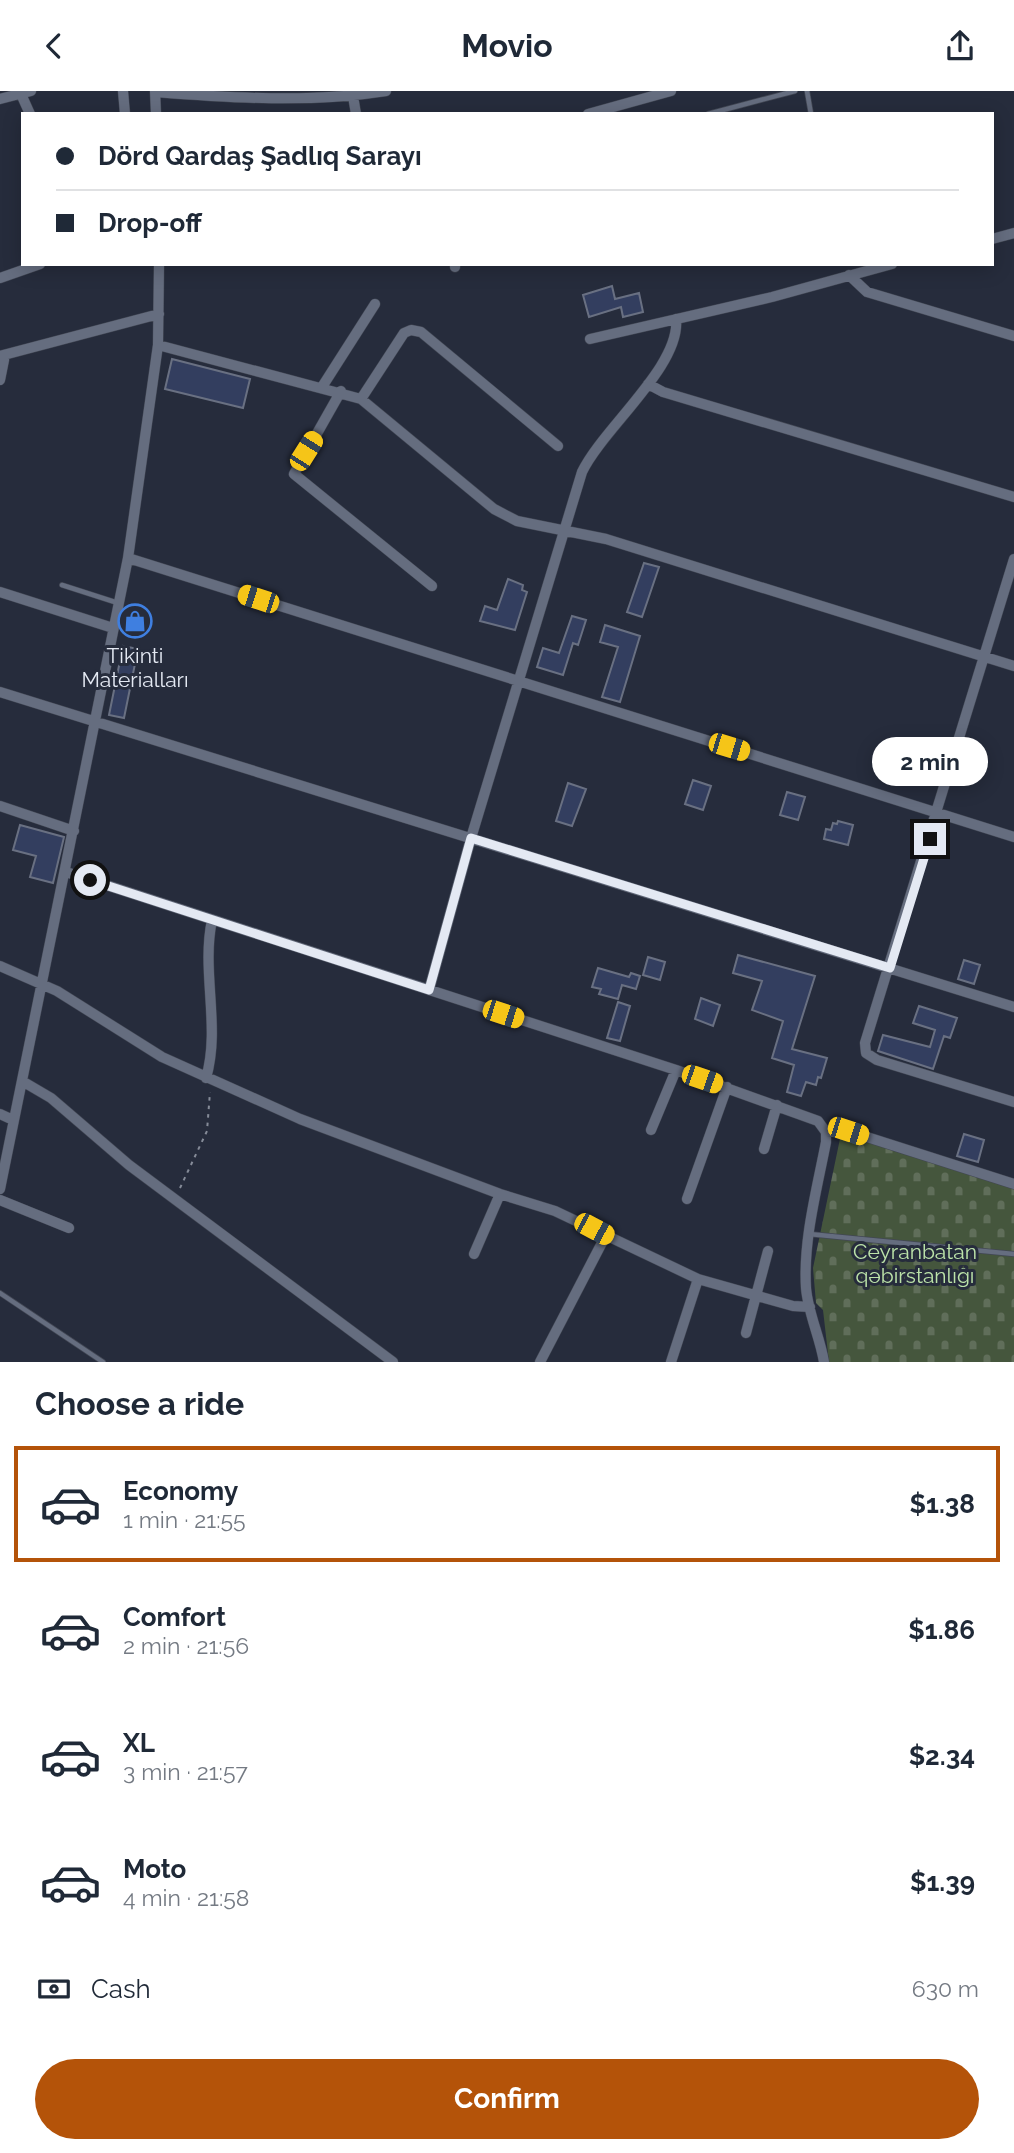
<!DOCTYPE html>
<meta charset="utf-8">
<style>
:root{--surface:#fff;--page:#f2f2f3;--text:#1f2937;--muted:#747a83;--line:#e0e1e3;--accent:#b45309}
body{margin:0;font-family:Raleway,sans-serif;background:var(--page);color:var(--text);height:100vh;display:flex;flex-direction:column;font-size:26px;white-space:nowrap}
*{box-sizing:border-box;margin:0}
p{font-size:23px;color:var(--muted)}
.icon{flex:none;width:38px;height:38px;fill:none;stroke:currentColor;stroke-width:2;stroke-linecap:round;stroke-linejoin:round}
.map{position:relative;height:1271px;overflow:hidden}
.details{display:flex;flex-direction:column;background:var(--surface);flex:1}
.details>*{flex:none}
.banner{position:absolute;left:21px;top:21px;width:973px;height:154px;border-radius:0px;box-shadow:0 4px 18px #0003;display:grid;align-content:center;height:154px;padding:0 35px;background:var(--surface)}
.end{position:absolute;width:32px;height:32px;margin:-16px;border:9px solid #e4e9f3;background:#111;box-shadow:0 0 0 4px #111}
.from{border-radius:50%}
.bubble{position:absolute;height:49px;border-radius:24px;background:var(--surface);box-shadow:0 4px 18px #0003;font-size:23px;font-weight:700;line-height:49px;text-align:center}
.car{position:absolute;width:21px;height:42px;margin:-21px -10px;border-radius:9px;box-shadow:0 0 5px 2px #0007;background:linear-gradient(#f5c518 24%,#345 0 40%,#f5c518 0 76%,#345 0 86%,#f5c518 0)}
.banner b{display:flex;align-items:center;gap:24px;height:66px;font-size:26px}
.banner b+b{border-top:2px solid var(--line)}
.banner i{width:18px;height:18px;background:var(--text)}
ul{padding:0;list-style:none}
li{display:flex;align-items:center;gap:21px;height:116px;margin:0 14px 10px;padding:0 21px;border:4px solid transparent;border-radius:0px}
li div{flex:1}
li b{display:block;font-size:26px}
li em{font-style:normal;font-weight:700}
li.on{border-color:var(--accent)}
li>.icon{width:63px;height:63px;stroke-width:1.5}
h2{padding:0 35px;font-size:32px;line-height:84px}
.pay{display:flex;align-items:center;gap:18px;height:77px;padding:0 35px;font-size:26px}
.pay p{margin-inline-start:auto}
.button{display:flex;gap:14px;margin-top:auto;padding:14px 35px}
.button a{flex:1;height:80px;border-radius:42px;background:var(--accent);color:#fff;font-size:28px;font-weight:700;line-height:80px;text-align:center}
header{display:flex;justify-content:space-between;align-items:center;height:91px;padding:0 35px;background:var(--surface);font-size:32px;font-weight:700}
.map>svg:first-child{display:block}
.cemetery{fill:url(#cemetery-stones)}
.building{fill:#333e5f;stroke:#697082;stroke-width:2}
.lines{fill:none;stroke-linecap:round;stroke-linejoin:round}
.service-casing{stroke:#424754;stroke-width:6}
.minor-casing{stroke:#424754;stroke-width:11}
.path{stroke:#858b98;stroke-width:2;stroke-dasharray:3.5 5;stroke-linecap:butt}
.service{stroke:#656d7f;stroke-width:4.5}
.minor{stroke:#656d7f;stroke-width:10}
.route{stroke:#e4e9f3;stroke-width:9}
.labels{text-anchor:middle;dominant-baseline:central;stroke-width:6;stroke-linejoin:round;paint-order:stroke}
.poi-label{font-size:21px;fill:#e4e9f3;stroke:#262c3c}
.park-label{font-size:21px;fill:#bce3a9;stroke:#262c3c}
</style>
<header><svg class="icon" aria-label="back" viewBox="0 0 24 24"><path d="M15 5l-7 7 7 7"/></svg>Movio<svg class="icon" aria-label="share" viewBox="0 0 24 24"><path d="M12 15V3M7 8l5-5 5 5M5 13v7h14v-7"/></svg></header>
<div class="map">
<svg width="1014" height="1271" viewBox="0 0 1014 1271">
<defs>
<pattern id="cemetery-stones" width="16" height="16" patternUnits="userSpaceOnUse" patternTransform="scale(1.75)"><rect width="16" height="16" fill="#45563d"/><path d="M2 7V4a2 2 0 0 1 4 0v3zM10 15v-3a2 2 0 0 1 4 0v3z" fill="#606e5a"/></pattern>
</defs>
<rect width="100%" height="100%" fill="#262c3c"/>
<!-- cemetery -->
<path class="cemetery" d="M841,1043L1014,1097V1271H829L823,1219L816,1212L813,1177Z"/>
<!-- building -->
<path class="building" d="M612,195L615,208L639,202L643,221L623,226L621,216L589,226L583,204Z
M172,268L250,288L243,317L165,298Z
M644,472L659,476L642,526L627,521Z
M508,488L523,494L522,499L527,501L515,539L480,530L485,515L497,519Z
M572,525L586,529L578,554L573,552L563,584L537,576L543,557L559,562Z
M605,534L640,545L620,611L602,606L618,556L600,551Z
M123,555L138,558L124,627L109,624Z
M693,689L711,695L703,719L685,713Z
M568,692L586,698L572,735L556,730Z
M787,701L805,706L798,729L780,724Z
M838,730L853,734L848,754L824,748L826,738L831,739L833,732L837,733Z
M20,734L64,746L53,792L30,786L36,765L13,759Z
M738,864L815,885L792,958L827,967L821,987L818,986L816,994L806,991L801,1005L787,1001L794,974L772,967L783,930L752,919L762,890L733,882Z
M648,866L665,871L660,889L643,884Z
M964,869L980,874L974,893L958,888Z
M598,877L629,886L631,882L640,885L636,898L622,894L618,908L599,903L601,898L592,896Z
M701,907L720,914L713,935L695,928Z
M618,911L630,915L620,950L607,947Z
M919,915L957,927L950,947L944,945L933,978L878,960L883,944L930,956L935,939L913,932Z
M964,1043L984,1049L978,1071L957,1065Z"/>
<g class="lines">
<defs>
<path id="service" d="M807,0L811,23
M708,23L795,0
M62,494L118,512
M809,1143L1014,1163
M0,1202L103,1271"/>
<path id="minor" d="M123,0L125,23
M155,0L156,23
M156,1C231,7 311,12 386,0
M21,3L30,23
M353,5L356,23
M0,8L31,0
M588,23L671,0
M992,148L1014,142
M455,173V176
M849,184L867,201L1014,245
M0,187L40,173
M590,248L772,206L892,173
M158,254L361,308L494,418L517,430L606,448L1014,575
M0,265L159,223
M0,289L5,264
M648,293L663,301L1014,406
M322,296L375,213
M341,300L294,383L432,495
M361,308L404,242L411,239L421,241L558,355
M128,467L1014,746
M1014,468L865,952L866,962L877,969L1014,1011
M0,501L113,537
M0,601L1014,916
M0,715L74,740
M66,781L676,979L818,1030L826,1041V1051C817,1098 803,1149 806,1197C808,1222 820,1246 824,1271
M0,875L57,900L162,966L300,1028L500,1103L555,1120L698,1188L793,1215L810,1216
M429,899L471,747L582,381C603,337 681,275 676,228
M206,987C221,936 201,881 212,829
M22,990L51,1007L129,1074L393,1271
M0,1023L13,1029
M651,1039L676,979
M826,1041L848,1040L1014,1093
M764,1058L777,1014
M0,1098L128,467L158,254L159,173
M687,1108L727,996
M0,1109L69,1137
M474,1163L500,1103
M746,1242L768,1160
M540,1271L606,1144
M671,1271L698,1188"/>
</defs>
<!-- service casing -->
<use href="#service" class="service-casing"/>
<!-- minor casing -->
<use href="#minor" class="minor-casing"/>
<!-- path -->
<path class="path" d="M180,1097L207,1040L210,1001"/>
<!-- service -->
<use href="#service" class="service"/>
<!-- minor -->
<use href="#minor" class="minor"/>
</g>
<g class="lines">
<!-- route -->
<path class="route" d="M90,789L429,899L471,747L890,877L930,748"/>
</g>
<!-- icons -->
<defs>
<symbol id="shop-ring" viewBox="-11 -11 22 22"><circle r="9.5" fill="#262c3c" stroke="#3f7fe0" stroke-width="1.5"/><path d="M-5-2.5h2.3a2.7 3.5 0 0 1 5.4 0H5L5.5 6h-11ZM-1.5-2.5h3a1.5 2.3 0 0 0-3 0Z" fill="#3f7fe0"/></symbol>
</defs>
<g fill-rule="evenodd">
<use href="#shop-ring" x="116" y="511" width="38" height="38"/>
</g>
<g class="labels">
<!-- poi labels -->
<g class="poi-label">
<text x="135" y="564">Tikinti<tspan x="135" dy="24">Materialları</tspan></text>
</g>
<!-- park labels -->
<g class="park-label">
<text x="915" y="1160">Ceyranbatan<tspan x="915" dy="24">qəbirstanlığı</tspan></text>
</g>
</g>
</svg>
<i class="end from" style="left:90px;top:789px"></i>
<i class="end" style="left:930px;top:748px"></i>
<div class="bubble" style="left:872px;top:646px;width:116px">2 min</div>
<i class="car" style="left:306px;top:360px;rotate:32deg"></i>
<i class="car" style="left:258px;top:508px;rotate:288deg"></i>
<i class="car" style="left:729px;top:656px;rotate:107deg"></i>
<i class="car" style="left:503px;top:923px;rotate:108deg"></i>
<i class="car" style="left:702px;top:988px;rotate:109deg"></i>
<i class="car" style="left:848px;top:1040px;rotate:108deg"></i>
<i class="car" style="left:594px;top:1138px;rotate:118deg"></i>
<div class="banner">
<b><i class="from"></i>Dörd Qardaş Şadlıq Sarayı</b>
<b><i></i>Drop-off</b>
</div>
</div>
<section class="details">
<h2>Choose a ride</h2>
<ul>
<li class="on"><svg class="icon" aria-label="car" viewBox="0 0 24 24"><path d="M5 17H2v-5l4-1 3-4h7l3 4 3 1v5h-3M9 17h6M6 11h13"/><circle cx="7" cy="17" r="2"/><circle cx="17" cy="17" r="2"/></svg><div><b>Economy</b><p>1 min · 21:55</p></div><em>$1.38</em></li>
<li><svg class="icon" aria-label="car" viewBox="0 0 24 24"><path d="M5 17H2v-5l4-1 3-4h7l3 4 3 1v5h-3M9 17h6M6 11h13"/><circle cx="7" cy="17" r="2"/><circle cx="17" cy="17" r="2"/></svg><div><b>Comfort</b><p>2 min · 21:56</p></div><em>$1.86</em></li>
<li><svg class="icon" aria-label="car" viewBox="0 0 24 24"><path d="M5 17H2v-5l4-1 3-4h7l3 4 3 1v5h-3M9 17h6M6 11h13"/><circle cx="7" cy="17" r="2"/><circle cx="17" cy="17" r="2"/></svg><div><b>XL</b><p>3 min · 21:57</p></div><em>$2.34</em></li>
<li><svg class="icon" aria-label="car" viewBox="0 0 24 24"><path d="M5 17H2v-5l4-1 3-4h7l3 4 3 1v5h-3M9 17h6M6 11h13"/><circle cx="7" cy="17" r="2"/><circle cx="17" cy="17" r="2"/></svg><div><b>Moto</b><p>4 min · 21:58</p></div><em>$1.39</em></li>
</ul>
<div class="pay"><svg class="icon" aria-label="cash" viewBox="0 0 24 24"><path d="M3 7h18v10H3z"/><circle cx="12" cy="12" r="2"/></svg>Cash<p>630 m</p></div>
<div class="button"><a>Confirm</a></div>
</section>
